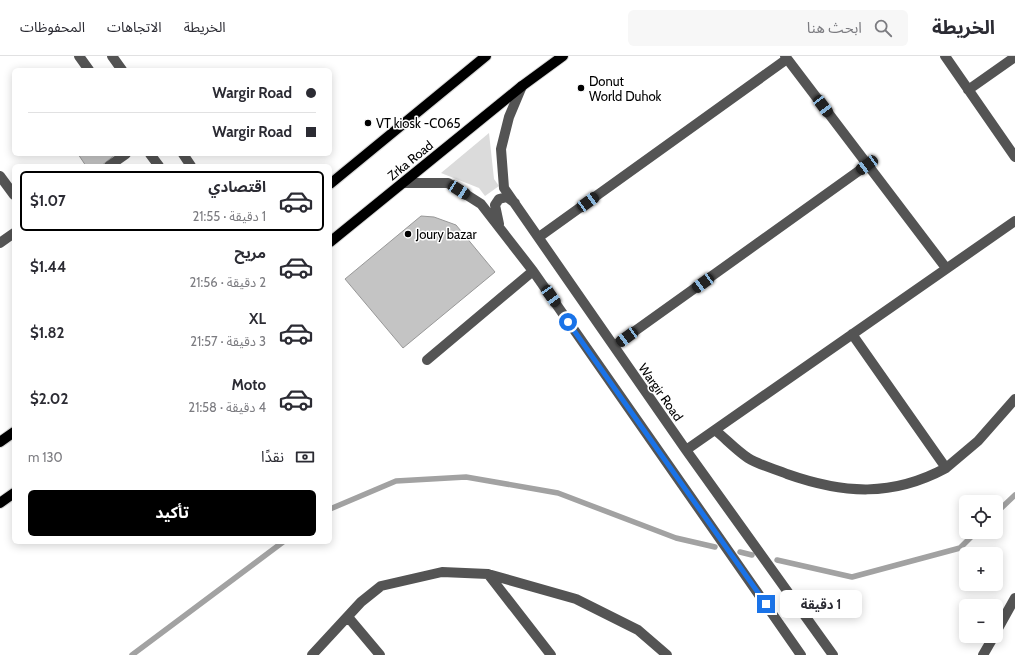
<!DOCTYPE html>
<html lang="ar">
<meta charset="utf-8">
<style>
:root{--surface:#fff;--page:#f7f7f7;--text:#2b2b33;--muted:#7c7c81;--line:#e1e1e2;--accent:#000}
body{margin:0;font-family:Cabin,"Noto Sans Arabic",sans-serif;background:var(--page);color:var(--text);direction:rtl;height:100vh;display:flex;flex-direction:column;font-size:15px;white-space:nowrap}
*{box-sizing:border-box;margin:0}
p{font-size:13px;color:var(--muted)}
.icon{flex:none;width:22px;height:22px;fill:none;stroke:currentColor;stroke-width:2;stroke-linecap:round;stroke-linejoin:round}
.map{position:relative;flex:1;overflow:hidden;direction:ltr}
.sheet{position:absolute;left:12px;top:108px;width:320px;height:380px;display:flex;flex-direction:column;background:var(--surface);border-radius:6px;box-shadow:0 2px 10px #0003;direction:rtl}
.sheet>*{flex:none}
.guide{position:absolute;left:12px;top:12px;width:320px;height:88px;border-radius:6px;box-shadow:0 2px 10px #0003;direction:rtl;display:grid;align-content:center;height:88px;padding:0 16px;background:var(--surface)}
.fabs{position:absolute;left:959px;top:439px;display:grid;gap:8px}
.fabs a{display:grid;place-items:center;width:44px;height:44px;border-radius:6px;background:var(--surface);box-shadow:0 2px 10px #0003;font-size:20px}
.end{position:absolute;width:18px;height:18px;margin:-9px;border:5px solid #1a73e8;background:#fff;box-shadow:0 0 0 2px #fff}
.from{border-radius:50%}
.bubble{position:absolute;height:28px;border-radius:6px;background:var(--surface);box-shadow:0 2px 10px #0003;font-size:13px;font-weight:700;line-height:28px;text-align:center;direction:rtl}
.car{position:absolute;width:12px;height:24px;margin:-12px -6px;border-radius:5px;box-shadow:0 0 3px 1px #0007;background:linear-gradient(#222 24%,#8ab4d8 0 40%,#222 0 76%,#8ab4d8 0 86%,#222 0)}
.guide b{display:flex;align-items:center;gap:14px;height:38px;font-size:15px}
.guide b+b{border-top:1px solid var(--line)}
.guide i{width:10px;height:10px;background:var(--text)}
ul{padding:7px 0 0;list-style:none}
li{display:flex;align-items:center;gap:12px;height:60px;margin:0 8px 6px;padding:0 8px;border:2px solid transparent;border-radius:6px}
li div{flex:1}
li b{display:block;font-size:15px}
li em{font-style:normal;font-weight:700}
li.current{border-color:var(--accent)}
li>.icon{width:36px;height:36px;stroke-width:1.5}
.pay{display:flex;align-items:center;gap:10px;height:44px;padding:0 16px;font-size:15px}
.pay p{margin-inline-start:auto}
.primary-button{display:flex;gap:8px;margin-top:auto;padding:8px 16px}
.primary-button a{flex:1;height:46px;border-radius:6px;background:var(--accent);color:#fff;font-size:16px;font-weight:700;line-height:46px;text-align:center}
header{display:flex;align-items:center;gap:24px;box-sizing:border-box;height:56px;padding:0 20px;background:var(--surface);border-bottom:1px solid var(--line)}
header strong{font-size:19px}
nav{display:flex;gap:22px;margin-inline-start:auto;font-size:14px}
.search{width:280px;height:36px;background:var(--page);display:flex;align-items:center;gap:10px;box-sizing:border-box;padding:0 14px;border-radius:6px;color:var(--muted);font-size:15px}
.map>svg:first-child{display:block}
.green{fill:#dbdbdb}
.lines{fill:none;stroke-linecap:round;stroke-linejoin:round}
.stream{stroke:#a2a2a2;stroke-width:5.5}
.building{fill:#c4c4c4;stroke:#989898}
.major-casing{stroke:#dbdbdb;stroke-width:12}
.minor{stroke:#545454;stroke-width:10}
.major{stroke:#000;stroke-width:10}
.route{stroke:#1a73e8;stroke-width:5}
.poi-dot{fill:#000;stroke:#fff;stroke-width:1.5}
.labels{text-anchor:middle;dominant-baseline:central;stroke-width:3;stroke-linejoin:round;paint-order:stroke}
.poi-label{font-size:13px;fill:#000;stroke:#fff;text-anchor:start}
.street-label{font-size:13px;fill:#000;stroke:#fff}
</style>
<header>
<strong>الخريطة</strong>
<div class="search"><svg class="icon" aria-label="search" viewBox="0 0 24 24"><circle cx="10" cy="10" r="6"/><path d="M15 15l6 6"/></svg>ابحث هنا</div>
<nav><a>الخريطة</a><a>الاتجاهات</a><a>المحفوظات</a></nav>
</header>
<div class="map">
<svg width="1015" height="599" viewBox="0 0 1015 599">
<rect width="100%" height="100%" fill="#fff"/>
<!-- green -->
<path class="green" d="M489,77L494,123L499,130L485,140L479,132L441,117Z"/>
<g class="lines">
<!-- stream -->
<path class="stream" d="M330,453L396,425L466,421L558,437L676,482L715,491
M996,457L1015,439
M740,496L752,499
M777,504L852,521L960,492L976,476
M132,599L283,486"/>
</g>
<!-- building -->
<path class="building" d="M78,98H116L101,110H86Z
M421,160L434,161L456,169L495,216L403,292L345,223Z"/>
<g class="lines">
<defs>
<path id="major" d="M330,128L486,0
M330,186L522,30L563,0
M0,386L14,376
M0,447L14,437"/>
</defs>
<!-- major casing -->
<use href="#major" class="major-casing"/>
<!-- minor -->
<path class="minor" d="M79,0L89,14
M112,0L122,14
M785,0L946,212
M945,0L1015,101
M522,30L509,61L501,93L504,132L686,394L833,599
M968,34L1015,1
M150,98L159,110
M183,98L191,110
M109,110L126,98
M0,120L14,139
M403,127H448L481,148L533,215L801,599
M499,168L495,149L499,143L507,141L515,147
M539,181L787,3
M0,187L14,177
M614,290L867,109
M427,304L533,215
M715,374C726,383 736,394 748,402C759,409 775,413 787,418C844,438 892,441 946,412L852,278
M686,394L1015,165
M946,412L978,385L1015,343
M488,518L551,599
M348,561L380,599
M996,576L1015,542
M312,599L361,546L381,530L442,516L488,518L576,543L638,574L667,599
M983,599L994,580"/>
<!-- major -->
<use href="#major" class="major"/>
</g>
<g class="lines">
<!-- route -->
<path class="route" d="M568,266L766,548"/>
</g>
<!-- markers -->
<g class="poi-dot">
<circle cx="581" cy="32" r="4"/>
<circle cx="368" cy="67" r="4"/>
<circle cx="408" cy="178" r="4"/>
</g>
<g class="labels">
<!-- poi labels -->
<g class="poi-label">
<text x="589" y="25">Donut<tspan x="589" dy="15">World Duhok</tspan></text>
<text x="376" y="67">VT kiosk -C065</text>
<text x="416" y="178">Joury bazar</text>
</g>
<!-- street labels -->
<g class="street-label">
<text transform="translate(410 104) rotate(-39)">Zrka Road</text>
<text transform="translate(661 336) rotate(55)">Wargir Road</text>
</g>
</g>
</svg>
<div class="fabs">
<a><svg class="icon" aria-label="locate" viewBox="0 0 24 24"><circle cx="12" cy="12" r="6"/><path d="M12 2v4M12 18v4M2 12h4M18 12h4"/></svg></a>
<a>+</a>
<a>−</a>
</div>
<i class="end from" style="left:568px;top:266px"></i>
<i class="end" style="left:766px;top:548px"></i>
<div class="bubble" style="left:780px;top:534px;width:82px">1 دقيقة</div>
<i class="car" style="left:823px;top:50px;rotate:143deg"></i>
<i class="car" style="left:867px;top:109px;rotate:234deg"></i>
<i class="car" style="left:459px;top:134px;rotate:123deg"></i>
<i class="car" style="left:588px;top:146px;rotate:54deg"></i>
<i class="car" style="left:703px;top:227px;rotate:234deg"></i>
<i class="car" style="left:551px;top:240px;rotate:145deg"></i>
<i class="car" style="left:627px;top:281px;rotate:234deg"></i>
<div class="guide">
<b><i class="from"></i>Wargir Road</b>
<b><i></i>Wargir Road</b>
</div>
<section class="sheet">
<ul>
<li class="current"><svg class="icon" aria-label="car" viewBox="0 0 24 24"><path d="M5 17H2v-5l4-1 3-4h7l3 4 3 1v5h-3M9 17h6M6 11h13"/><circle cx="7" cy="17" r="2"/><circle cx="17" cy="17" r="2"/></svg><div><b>اقتصادي</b><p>1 دقيقة · 21:55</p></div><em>$1.07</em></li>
<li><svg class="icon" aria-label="car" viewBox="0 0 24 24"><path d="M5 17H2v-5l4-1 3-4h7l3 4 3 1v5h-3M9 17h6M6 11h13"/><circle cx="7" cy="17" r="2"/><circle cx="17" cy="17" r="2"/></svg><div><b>مريح</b><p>2 دقيقة · 21:56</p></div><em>$1.44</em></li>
<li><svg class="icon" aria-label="car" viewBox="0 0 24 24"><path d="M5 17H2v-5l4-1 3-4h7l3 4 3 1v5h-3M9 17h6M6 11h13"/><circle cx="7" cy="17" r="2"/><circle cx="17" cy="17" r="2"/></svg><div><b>XL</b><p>3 دقيقة · 21:57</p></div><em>$1.82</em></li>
<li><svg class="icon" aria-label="car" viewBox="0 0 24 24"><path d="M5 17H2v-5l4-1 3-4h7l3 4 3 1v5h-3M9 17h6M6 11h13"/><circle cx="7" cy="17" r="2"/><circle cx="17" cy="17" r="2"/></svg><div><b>Moto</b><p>4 دقيقة · 21:58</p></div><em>$2.02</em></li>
</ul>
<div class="pay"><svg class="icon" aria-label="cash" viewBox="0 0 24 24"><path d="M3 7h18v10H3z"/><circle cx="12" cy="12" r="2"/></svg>نقدًا<p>130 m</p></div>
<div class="primary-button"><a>تأكيد</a></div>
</section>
</div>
